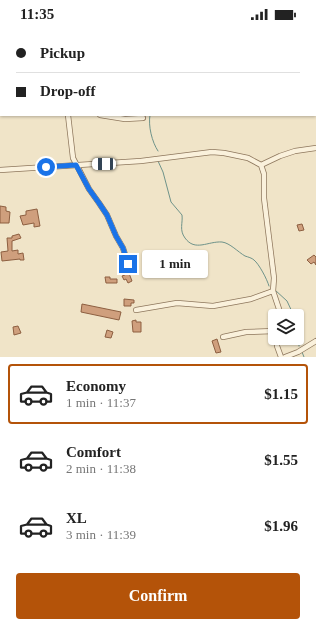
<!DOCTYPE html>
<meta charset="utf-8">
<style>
:root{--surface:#fff;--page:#f2f2f2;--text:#222;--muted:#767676;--line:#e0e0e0;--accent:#b45309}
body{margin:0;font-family:Georgia,serif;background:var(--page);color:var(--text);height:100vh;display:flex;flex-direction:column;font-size:15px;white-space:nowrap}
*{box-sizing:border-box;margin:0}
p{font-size:13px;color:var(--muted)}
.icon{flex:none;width:22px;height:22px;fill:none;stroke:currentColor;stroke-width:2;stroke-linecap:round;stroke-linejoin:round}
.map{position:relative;height:329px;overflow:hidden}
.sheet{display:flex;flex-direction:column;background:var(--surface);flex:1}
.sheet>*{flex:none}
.hud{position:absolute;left:0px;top:0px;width:316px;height:88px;box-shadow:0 1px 3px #0004;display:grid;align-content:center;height:88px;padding:0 16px;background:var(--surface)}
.fabs{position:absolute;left:268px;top:281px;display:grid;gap:8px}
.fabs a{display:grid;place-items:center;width:36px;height:36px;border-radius:4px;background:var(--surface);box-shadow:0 1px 3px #0004;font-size:20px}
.end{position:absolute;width:18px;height:18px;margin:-9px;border:5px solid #1a73e8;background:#fff;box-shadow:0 0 0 2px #fff}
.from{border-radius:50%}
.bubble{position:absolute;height:28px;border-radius:4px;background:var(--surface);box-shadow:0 1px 3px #0004;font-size:13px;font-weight:600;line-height:28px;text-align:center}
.car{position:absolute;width:12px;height:24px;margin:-12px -6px;border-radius:5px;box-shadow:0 0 3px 1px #0007;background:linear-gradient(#fff 24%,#345 0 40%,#fff 0 76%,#345 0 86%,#fff 0)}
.hud b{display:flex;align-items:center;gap:14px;height:38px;font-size:15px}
.hud b+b{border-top:1px solid var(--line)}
.hud i{width:10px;height:10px;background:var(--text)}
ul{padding:7px 0 0;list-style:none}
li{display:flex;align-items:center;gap:12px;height:60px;margin:0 8px 6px;padding:0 8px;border:2px solid transparent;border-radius:4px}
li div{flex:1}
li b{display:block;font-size:15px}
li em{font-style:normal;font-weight:600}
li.active{border-color:var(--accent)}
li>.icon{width:36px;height:36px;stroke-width:1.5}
.cta{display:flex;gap:8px;margin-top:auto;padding:8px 16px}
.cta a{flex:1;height:46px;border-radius:4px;background:var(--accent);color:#fff;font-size:16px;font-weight:600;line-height:46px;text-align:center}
.status{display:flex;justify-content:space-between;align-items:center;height:28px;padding:0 20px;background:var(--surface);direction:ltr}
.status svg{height:11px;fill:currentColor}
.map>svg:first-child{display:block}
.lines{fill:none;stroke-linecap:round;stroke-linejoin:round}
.stream{stroke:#6f938a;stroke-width:1}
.building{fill:#cf9f7d;stroke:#8d5f41}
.minor-casing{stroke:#8d765c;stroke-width:6}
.minor{stroke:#faf1dc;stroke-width:4.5}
.route{stroke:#1a73e8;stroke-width:5}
</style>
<div class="status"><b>11:35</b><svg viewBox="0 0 49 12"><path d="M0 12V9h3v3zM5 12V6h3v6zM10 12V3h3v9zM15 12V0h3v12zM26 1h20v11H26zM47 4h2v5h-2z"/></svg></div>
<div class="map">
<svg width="316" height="329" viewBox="0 0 316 329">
<rect width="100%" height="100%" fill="#f0e4c8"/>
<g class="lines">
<!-- stream -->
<path class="stream" d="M191,1L192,0
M150,87C148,98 152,114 158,123
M158,133L163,144L171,174L182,187C183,195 179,202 185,210C195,224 208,213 222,214C230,215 238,224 245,228C248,229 252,230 254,232C259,236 267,251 269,258
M275,262L287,273L294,288
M297,299L299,309V318
M302,324L304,329"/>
</g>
<!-- building -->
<path class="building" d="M0,178L6,179V183L10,184L9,195H0Z
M37,181L40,198L34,199V195L23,197L20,188L26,187V183Z
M302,196L304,202L299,203L297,197Z
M19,206L21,210L12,213V223L18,222V226L23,225L24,232H20V231L2,233L1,224L8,223L7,210H12V208Z
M314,227L316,229V237L314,234L311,236L307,232Z
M127,240L132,253L128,255L126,251L124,252L122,248L125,247L122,242Z
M105,249H110V251H117V255H106Z
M124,271L134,272V275H131V278H124Z
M82,276L121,284L119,292L81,284Z
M136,292V294H141V304H133L132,293Z
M18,298L21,305L14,307L13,299Z
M107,302L113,304L111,310L105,309Z
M217,311L221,324L216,325L212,313Z"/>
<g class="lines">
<defs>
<path id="minor" d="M63,0V1
M68,87L73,130L89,161L99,175L107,187L116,208L123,220L128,236
M100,87L125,91L143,90
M261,137L280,128L295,123L316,120
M0,142L141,133L212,124L224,125L248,130L261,137L264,146V170L274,250L273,263L279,281V288
M136,282L177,275L213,278L251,271L273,263
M223,309L246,304L275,303
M277,310V318L281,329
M285,329L298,324L316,313"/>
</defs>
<!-- minor casing -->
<use href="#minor" class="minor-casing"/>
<!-- minor -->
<use href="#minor" class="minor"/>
</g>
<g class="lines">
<!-- route -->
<path class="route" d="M46,139L76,137L89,161L99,175L107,187L116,208L123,220L128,236"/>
</g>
</svg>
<div class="fabs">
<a><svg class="icon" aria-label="layers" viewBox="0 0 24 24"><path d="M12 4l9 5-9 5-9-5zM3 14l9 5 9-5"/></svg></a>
</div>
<i class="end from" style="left:46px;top:139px"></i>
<i class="end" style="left:128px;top:236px"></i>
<div class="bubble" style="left:142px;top:222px;width:66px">1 min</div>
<i class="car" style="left:104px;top:136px;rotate:270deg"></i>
<div class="hud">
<b><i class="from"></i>Pickup</b>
<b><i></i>Drop-off</b>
</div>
</div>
<section class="sheet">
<ul>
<li class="active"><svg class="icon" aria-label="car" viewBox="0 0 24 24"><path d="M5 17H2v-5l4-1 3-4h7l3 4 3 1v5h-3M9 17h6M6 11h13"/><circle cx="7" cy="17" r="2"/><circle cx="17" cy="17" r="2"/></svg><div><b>Economy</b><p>1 min · 11:37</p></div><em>$1.15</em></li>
<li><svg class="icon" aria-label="car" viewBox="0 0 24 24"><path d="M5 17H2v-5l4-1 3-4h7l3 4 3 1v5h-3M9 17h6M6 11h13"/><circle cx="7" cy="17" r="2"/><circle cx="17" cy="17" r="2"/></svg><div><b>Comfort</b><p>2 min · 11:38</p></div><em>$1.55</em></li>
<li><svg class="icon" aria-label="car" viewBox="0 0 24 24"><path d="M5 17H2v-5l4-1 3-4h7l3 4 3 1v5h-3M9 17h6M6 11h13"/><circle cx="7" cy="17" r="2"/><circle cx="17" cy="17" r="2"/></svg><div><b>XL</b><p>3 min · 11:39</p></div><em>$1.96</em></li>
</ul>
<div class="cta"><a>Confirm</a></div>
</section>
